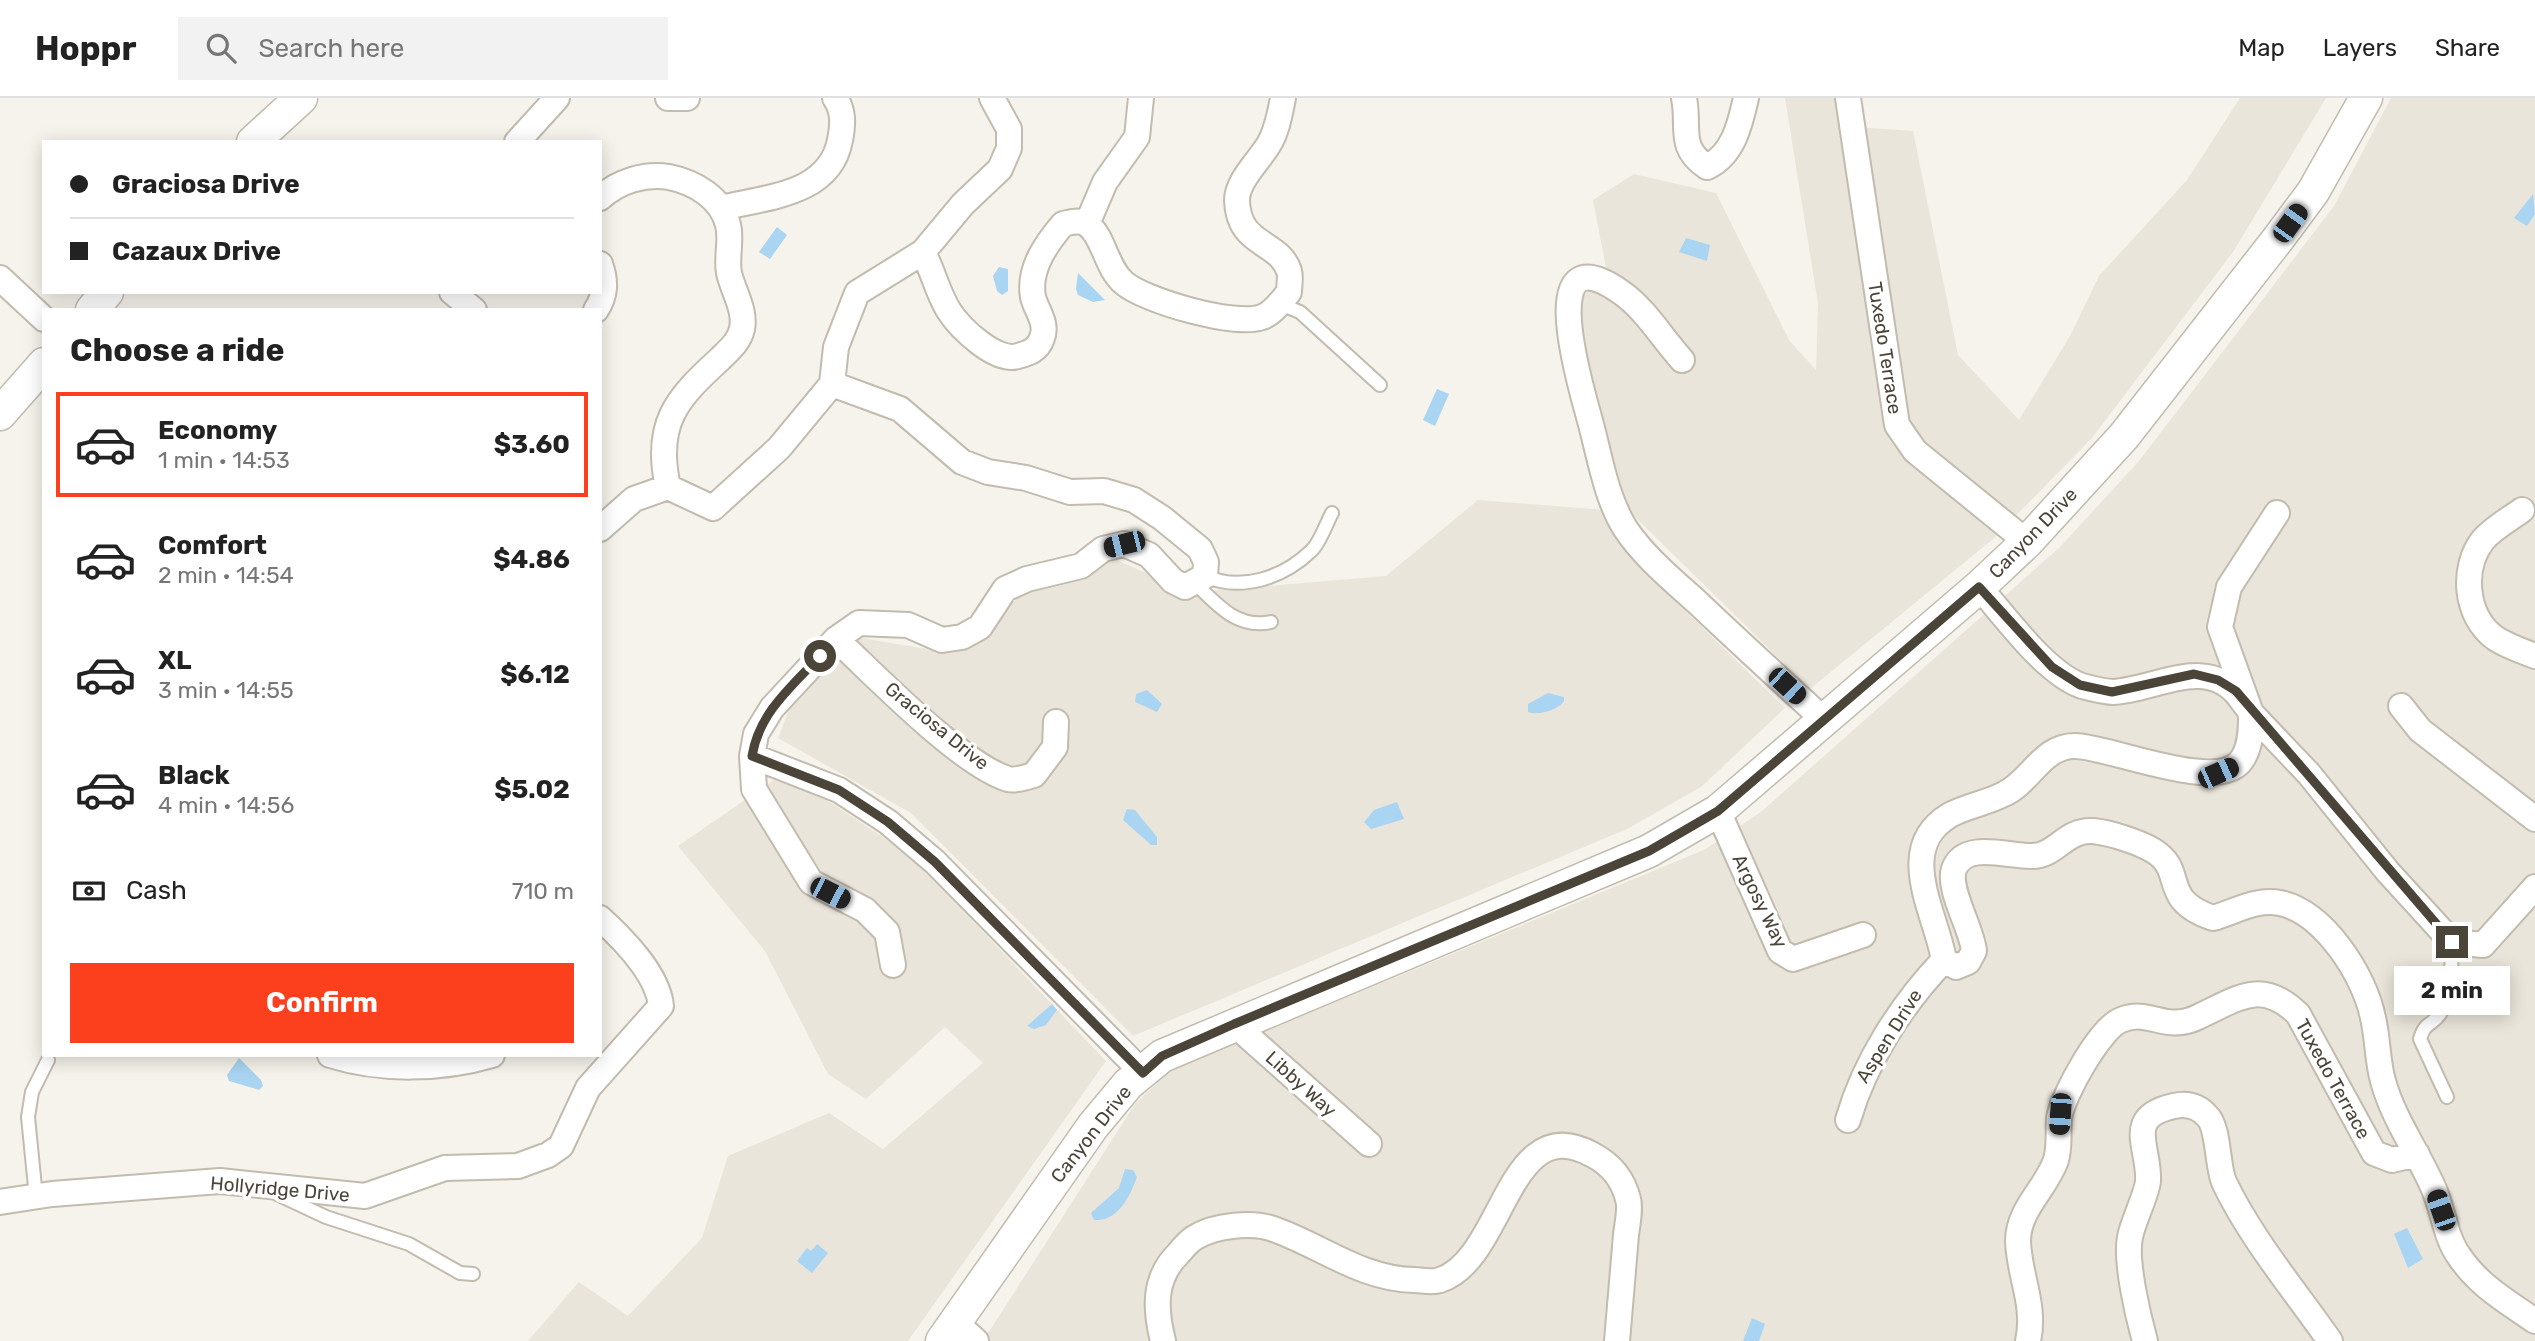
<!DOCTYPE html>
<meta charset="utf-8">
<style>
:root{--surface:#fff;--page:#f2f2f2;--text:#222;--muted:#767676;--line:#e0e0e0;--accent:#fc3f1d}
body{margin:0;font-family:Rubik,sans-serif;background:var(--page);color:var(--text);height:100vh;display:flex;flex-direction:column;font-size:26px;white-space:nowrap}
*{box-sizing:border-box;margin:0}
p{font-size:23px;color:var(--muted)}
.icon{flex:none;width:38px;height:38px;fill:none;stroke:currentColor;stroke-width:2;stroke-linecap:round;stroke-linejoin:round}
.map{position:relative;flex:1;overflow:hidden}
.details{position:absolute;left:42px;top:210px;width:560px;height:749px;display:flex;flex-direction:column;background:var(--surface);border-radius:0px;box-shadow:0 4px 18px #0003}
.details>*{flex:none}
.guide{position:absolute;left:42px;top:42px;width:560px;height:154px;border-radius:0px;box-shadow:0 4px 18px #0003;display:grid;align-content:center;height:154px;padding:0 28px;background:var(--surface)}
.end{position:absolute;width:32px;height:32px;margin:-16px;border:9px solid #4b4439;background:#fff;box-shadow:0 0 0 4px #fff}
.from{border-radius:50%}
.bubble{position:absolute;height:49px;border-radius:0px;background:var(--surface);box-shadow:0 4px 18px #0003;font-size:23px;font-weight:700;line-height:49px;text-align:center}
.car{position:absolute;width:21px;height:42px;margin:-21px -10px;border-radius:9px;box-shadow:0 0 5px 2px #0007;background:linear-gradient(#222 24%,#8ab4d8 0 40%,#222 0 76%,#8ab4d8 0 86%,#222 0)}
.guide b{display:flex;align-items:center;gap:24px;height:66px;font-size:26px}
.guide b+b{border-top:2px solid var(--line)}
.guide i{width:18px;height:18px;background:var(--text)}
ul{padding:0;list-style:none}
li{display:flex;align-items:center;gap:21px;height:105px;margin:0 14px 10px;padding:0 14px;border:4px solid transparent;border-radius:0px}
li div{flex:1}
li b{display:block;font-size:26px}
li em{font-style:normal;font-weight:700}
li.current{border-color:var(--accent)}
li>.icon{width:63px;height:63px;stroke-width:1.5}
h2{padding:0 28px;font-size:32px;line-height:84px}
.pay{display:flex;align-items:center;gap:18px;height:77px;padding:0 28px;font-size:26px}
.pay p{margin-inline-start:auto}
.action{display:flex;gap:14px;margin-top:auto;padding:14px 28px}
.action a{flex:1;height:80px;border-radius:0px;background:var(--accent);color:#fff;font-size:28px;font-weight:700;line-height:80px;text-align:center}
header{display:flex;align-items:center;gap:42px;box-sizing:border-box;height:98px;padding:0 35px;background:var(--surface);border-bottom:2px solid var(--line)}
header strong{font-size:33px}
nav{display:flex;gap:38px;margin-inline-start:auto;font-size:24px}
.search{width:490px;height:63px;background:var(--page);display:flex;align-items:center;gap:18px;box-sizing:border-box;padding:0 24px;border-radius:0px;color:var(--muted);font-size:26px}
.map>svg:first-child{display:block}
.residential{fill:#eae5da}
.water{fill:#a9d4f2}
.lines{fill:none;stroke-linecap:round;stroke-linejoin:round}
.service-casing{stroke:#c2bbae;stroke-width:16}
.minor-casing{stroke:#c2bbae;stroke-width:28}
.tertiary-casing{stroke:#c2bbae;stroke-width:35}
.service{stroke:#fff;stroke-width:12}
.minor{stroke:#fff;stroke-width:24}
.tertiary{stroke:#fff;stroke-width:32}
.route{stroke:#4b4439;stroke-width:9}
.labels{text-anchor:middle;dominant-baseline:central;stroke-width:7;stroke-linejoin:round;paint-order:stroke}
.street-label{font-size:19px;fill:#4b4439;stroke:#fff}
</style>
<header>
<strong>Hoppr</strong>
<div class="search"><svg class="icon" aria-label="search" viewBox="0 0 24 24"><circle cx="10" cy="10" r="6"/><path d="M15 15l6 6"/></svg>Search here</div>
<nav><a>Map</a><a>Layers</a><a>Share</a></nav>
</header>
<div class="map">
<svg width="2535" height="1243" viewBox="0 0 2535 1243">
<rect width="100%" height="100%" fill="#f6f3ec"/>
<!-- residential -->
<path class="residential" d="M1785,0H1837L1842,28L1913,33L1958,257L2019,322L2070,238L2099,178L2187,82L2240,0H2326L2233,154L2092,340L1993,441L1810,591L1630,414L1609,353L1586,266L1576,208L1606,170L1593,102L1634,76L1716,95L1789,242L1816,272L1818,206Z
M2391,0H2535V1243H983L1135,1006L1171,972L1704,752L1762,713L2060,449L2139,363L2334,108Z
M1478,402L1605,412L1633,462L1785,610L1701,689L1627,731L1133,938L911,715L778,640L792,604L861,540L951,555L990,535L1019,497L1084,482L1112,460L1146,475L1170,496L1386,478Z
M774,682L821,698L911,758L1106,963L908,1243H528L579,1184L628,1218L702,1140L728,1058L829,1015L883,1051L983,965L945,929L866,1001L828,976L765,853L678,748Z"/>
<!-- water -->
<path class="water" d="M2533,96L2535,116L2527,128L2514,120Z
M777,129L787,137L770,161L759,154Z
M1686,140L1710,147L1707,163L1679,154Z
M999,169L1008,171V193L1002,197L997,193L993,178Z
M1078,175L1105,202L1093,204L1078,197L1076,191Z
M1437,291L1449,296L1435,328L1423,322Z
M1147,592L1162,606L1157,614L1135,604L1136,596Z
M1548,595L1564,599V603C1558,612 1539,618 1528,614V606Z
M1397,704L1404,721L1371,731L1364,724L1374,712Z
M1127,711L1135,712L1157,739V747H1151L1123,722Z
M1052,906L1057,912L1046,927L1034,931L1027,928Z
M239,960L261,982L263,988L259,992L229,983L227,977Z
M1125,1071L1133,1072L1137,1079C1130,1098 1118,1124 1094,1122L1091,1115L1119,1090Z
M2407,1130L2423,1161L2408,1170L2394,1136Z
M817,1146L828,1155L812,1175L797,1163L807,1150L811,1153Z
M1752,1220L1765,1226L1759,1243H1743Z"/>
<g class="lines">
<defs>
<path id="service" d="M1280,206L1300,214L1380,287
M1205,478C1241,494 1283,480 1311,453C1320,445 1326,426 1332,415
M1196,486C1218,508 1238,531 1271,524
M2447,999L2420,941C2425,923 2432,928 2440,916C2451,900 2452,863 2452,844
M277,1096L326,1119L409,1146L460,1175L473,1176
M36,1099L28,1019L32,994L48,962"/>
<path id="minor" d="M668,0H687
M1684,0C1690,30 1677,49 1707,69C1733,57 1740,27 1746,0
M1848,0L1897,327L1915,353L2027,444
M517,44L557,0
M600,100C619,83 645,75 669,79C694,84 722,100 728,127C732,142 726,159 729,175C733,193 746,212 742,231C739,244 729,252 720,261C676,301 654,326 668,389
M721,110C766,99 830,97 840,42C843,27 844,13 835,0
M1087,126L1105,84L1137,39L1141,0
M923,154C933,173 938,196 949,213C960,230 996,265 1018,258C1029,255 1038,252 1042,240C1048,225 1036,212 1033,199C1028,171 1046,146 1063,126C1072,124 1080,121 1088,127C1104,139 1106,170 1124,185C1145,203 1236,229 1262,219C1272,216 1282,203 1289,194C1289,188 1291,179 1289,173C1279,142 1238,149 1237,102C1237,83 1259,63 1269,46C1277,33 1280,15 1283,0
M0,180L44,221
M452,194L474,212
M596,212C606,197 606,183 600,166
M1682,262C1663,241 1645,211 1622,195C1534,131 1579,283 1589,319C1599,354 1605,398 1625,430C1644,459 1674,483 1699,506C1740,545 1782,583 1824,622
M832,286L900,311L962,364L988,374L1026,380L1070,394L1104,393L1134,402L1162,420L1200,451L1206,464L1205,478L1185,489L1173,483L1149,457L1124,446L1103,451L1081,468L1027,481L1005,491L980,529L962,539L942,542L908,527L859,525L836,541L772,610L756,636L752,658L754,691L811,784L865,812L887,834L893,867
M2522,412C2510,421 2493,430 2483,442C2461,470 2465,518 2495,540C2507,548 2522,553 2535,558
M2277,415L2229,489L2220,529L2251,615L2309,676L2388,774L2452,844L2483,847L2535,789
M600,431L634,401L668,389L713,410L779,350L832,286L836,249L857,195L923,154L963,106L1000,71L1009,50V31L992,0
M1979,489C2006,519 2045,575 2082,588C2090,590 2104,594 2113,594C2156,592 2208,555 2241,601C2245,607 2251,612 2251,619C2251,635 2250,652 2240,664C2215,694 2110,649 2076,648C2042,647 2031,684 2004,696C1987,705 1966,708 1950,717C1894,750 1936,815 1944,862L1956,869L1968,864L1974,853C1972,831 1947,791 1954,771C1965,742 2009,759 2032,758C2056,758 2066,731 2093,733C2111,735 2139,744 2154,753C2187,774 2158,801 2213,820C2235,814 2256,800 2280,805C2324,814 2365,878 2373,920C2378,940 2377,962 2383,983C2393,1020 2417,1053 2433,1089C2443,1110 2445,1139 2459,1158C2478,1187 2506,1203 2535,1223
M836,541C875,577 960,666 1008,681C1015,683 1026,679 1034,677L1055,649L1056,624
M2401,608L2420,632L2535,721
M752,658L839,692L888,724L935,764L1143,975
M1718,713L1780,853L1793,861L1863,837
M1234,926L1369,1046
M330,957C381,973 441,972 492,957
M1848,1022C1865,963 1902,906 1944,862
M0,1104L52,1096L220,1083L365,1098L445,1070L518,1068L548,1057L561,1048L588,990L661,908C658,876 623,841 600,820
M957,1226L976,1243
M1163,1243C1155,1211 1153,1180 1179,1155C1183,1150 1188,1144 1194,1140C1214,1127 1254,1123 1276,1132C1323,1149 1362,1181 1414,1182C1422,1182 1433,1185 1440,1182C1505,1161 1507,1009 1593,1057C1610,1066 1623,1081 1628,1101C1631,1111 1627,1127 1626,1137C1623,1173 1620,1208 1617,1243
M2028,1243C2036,1207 2019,1178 2018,1143C2018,1111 2046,1091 2056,1062C2060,1049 2058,1033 2059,1020C2063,997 2100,930 2121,922C2151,910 2164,935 2198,919C2237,901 2261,880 2298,916L2374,1055L2392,1062L2417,1056
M2145,1243C2138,1218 2125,1163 2130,1139C2133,1123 2147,1096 2148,1083C2150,1049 2123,1019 2174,1008C2187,1005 2198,1008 2207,1018C2219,1029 2217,1068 2224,1084C2250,1139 2295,1193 2330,1243"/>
<path id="tertiary" d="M253,44L301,0
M92,212L107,194
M0,316L44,266
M942,1243L1093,1028L1128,986L1162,958L1649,753L1718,713L1979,489L2027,444L2124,338L2278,141L2313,94L2366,0"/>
</defs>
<!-- service casing -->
<use href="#service" class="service-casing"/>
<!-- minor casing -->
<use href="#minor" class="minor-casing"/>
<!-- tertiary casing -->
<use href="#tertiary" class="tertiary-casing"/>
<!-- service -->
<use href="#service" class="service"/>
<!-- minor -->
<use href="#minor" class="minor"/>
<!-- tertiary -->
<use href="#tertiary" class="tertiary"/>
</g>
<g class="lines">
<!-- route -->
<path class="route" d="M820,558C791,589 759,615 752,658L839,692L888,724L935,764L1143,975L1162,958L1234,926L1649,753L1718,713L1979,489L2052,569L2080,587L2112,594L2194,576L2218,582L2236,593L2452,844"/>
</g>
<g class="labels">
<!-- street labels -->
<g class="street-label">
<text transform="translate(1885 250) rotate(81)">Tuxedo Terrace</text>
<text transform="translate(2033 435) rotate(-46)">Canyon Drive</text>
<text transform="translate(937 628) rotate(39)">Graciosa Drive</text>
<text transform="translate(1760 803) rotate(64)">Argosy Way</text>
<text transform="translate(1889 938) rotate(-58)">Aspen Drive</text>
<text transform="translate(2333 981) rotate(61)">Tuxedo Terrace</text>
<text transform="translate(1301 986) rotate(42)">Libby Way</text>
<text transform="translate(1091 1036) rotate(-52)">Canyon Drive</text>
<text transform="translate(280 1091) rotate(5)">Hollyridge Drive</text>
</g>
</g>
</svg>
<i class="end from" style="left:820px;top:558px"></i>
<i class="end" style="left:2452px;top:844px"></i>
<div class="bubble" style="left:2394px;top:868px;width:116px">2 min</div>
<i class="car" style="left:2290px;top:125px;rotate:36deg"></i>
<i class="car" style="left:1124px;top:446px;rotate:256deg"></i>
<i class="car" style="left:1787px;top:588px;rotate:133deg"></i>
<i class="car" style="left:2218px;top:675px;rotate:66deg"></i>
<i class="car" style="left:830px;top:795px;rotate:117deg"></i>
<i class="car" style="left:2060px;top:1016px;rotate:184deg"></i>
<i class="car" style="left:2441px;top:1112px;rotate:341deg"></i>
<div class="guide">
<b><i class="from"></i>Graciosa Drive</b>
<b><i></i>Cazaux Drive</b>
</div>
<section class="details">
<h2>Choose a ride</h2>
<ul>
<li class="current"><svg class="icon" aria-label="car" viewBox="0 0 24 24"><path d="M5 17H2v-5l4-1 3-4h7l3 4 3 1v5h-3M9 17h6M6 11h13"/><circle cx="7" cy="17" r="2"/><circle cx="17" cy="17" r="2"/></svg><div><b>Economy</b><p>1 min · 14:53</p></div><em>$3.60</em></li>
<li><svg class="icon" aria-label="car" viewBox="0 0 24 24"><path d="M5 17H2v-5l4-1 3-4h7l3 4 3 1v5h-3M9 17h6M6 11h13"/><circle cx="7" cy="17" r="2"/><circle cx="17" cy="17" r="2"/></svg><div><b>Comfort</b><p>2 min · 14:54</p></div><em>$4.86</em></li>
<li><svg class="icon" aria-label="car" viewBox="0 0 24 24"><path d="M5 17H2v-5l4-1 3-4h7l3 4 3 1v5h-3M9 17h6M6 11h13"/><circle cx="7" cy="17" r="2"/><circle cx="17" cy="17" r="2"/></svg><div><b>XL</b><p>3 min · 14:55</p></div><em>$6.12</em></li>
<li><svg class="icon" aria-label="car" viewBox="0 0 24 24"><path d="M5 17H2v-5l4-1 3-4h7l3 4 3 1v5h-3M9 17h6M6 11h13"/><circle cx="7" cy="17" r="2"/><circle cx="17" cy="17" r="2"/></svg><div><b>Black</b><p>4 min · 14:56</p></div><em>$5.02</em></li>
</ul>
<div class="pay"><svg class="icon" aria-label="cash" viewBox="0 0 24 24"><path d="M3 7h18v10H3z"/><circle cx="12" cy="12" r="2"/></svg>Cash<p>710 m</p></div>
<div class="action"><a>Confirm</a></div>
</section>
</div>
